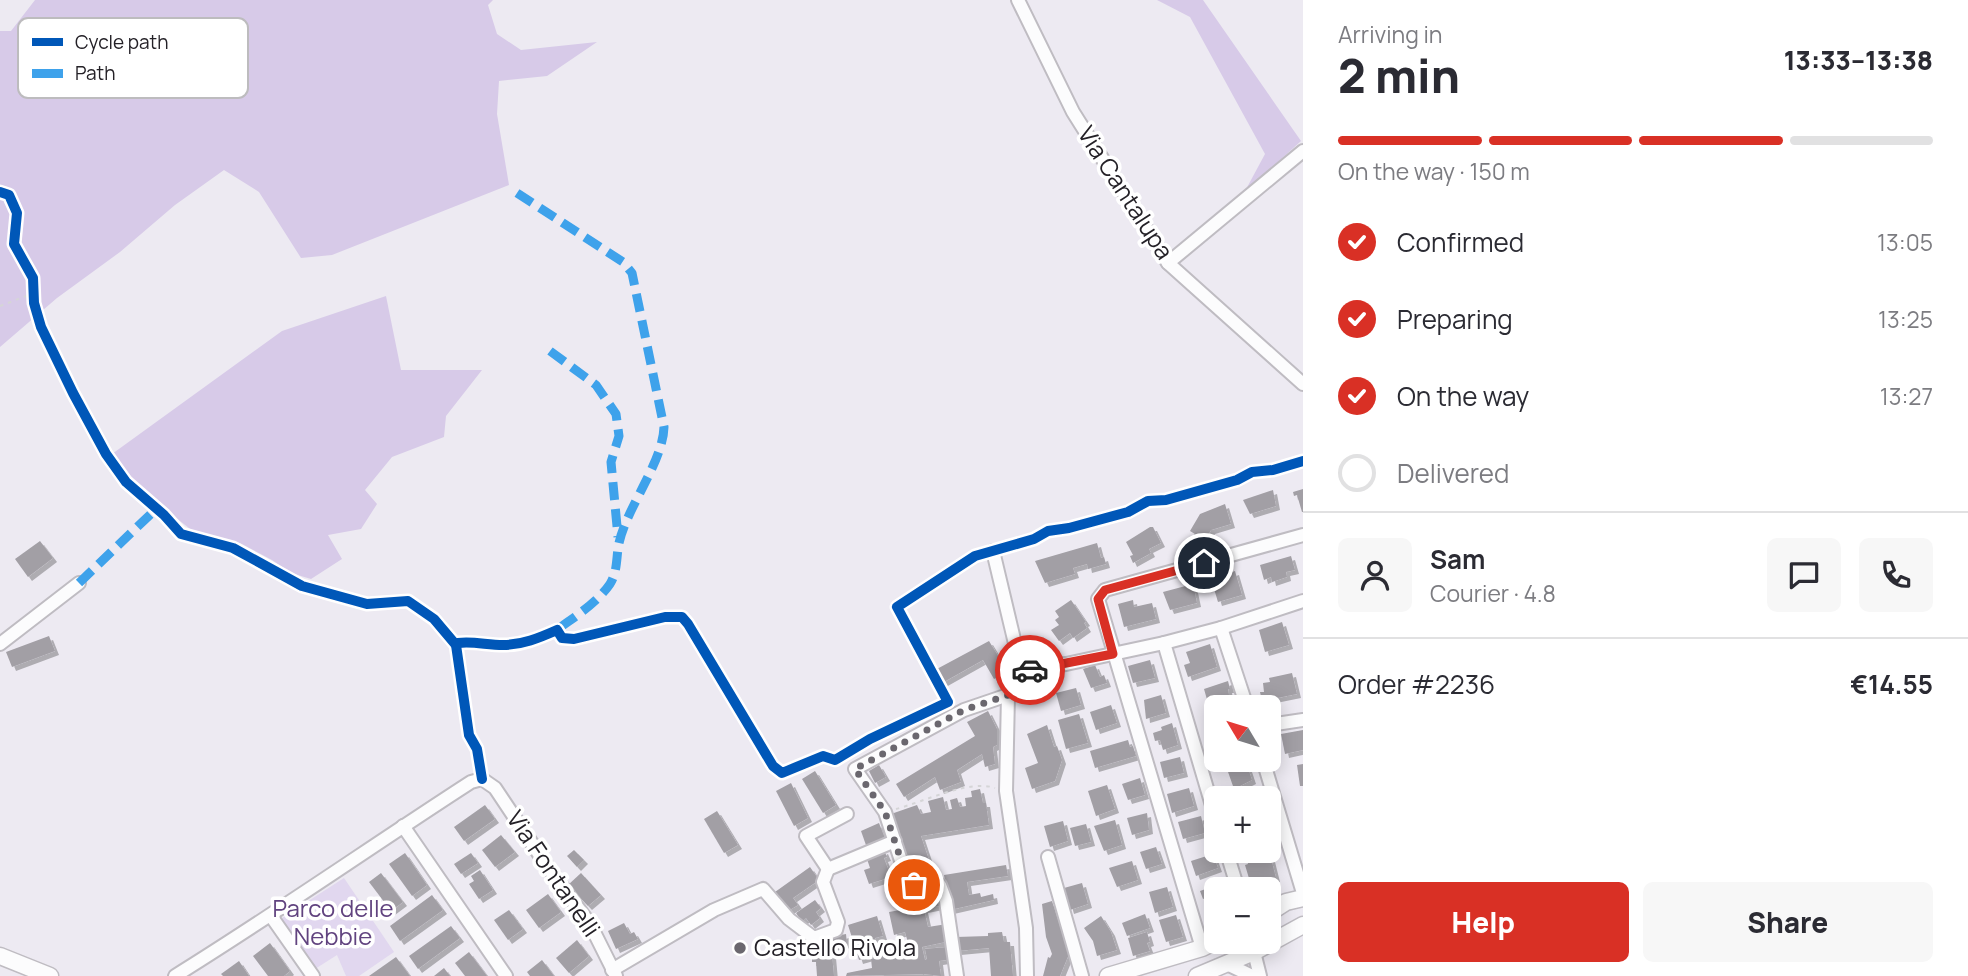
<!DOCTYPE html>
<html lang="en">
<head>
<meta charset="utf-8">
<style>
  body { margin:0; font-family:Manrope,sans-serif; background:#f7f7f7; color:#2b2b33; height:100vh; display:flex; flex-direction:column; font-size:26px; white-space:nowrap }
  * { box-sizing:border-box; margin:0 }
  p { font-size:23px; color:#7c7c81 }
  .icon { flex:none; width:38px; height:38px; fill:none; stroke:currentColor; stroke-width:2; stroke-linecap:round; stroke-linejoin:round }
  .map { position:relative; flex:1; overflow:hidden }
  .panel { display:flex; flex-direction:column; background:#fff; width:665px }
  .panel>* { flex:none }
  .needle { width:46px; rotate:308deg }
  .controls { position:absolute; left:1204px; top:695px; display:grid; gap:14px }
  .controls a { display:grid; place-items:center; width:77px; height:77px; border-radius:10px; background:#fff; box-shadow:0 4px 18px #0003; font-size:35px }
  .pin { position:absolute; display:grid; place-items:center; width:60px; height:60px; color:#fff; margin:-30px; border:4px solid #fff; border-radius:50%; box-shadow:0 2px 7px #0007 }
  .courier { position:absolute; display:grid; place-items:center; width:70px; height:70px; margin:-35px; border:5px solid #d93025; border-radius:50%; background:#fff; color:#222; box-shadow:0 2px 9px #0007 }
  .head em { font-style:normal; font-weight:800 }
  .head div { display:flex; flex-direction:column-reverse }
  .head { display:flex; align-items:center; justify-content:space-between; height:119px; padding:0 35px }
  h1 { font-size:46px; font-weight:800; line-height:52px }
  .bar { display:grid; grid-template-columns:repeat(4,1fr); gap:10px 7px; align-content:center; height:84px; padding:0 35px }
  .bar i { height:9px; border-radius:5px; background:#e1e1e2 }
  .bar .on { background:#d93025 }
  .bar p { grid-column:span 4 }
  .line { display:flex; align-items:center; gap:18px; padding:0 35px; border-top:2px solid #e1e1e2 }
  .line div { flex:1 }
  .round { display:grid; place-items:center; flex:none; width:74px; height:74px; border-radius:10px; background:#f7f7f7 }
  ol { padding:0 35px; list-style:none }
  li { display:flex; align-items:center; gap:21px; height:77px }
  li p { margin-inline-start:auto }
  li .icon { padding:7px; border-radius:50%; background:#d93025; color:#fff; stroke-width:4 }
  li:last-child { color:#7c7c81 }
  li i { width:38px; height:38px; border:4px solid #e1e1e2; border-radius:50% }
  .primary-button { display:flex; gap:14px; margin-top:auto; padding:14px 35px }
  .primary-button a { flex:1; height:80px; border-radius:10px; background:#d93025; color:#fff; font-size:28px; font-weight:800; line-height:80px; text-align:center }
  .primary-button a+a { background:#f7f7f7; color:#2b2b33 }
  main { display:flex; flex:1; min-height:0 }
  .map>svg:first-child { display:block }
  .green { fill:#e1d7ef }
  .forest { fill:#d7cae8 }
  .building { fill:#a29fa5; filter:url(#shadow) }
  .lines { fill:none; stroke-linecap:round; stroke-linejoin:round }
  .minor-casing { stroke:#bfbcc2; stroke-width:16 }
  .tertiary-casing { stroke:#bfbcc2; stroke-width:19 }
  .path { stroke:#d5d5d7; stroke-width:2; stroke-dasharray:3.5 5; stroke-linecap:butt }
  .minor { stroke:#fcfcfd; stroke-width:12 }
  .tertiary { stroke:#fcfcfd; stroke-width:16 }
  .quiet { stroke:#3ea2eb; stroke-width:9; stroke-dasharray:18 9; stroke-linecap:butt }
  .cycleway-casing { stroke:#fff; stroke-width:15 }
  .cycleway { stroke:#0057b8; stroke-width:10 }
  .done { stroke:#6a676e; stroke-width:7; stroke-dasharray:0 12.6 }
  .route { stroke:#d93025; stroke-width:9 }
  .poi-dot { fill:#6a676e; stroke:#fff; stroke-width:2.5 }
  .labels { text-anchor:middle; stroke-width:7; stroke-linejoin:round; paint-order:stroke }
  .street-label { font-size:24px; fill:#242127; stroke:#fff }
  .park-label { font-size:24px; fill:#61437f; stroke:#fff }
  .poi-label { font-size:24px; fill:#242127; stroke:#fff; text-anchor:start }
  .key { fill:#fff; stroke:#bdbcbe; stroke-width:2 }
  .key-label { font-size:19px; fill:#242127 }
</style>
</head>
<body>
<main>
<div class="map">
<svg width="1303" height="976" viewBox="0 0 1303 976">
  <defs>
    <filter id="shadow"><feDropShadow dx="4" dy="4" stdDeviation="0" flood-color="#0004"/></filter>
  </defs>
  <rect width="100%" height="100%" fill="#edeaf2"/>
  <polygon class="green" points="344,878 394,952 359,976 346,976 337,955 315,969 279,920"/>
  <g class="forest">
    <polygon points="35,0 493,0 488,5 497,34 521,50 597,42 547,76 499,81 497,114 509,185 332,255 301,258 259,192 224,170 175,205 120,252 57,298 0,347 0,31 11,31"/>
    <polygon points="1157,0 1203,0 1301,141 1244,193 1265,154 1190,17"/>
    <polygon points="386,296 401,370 482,370 446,416 444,437 392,457 365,490 377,504 361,529 328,535 342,559 311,579 291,573 272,560 240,543 194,532 147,495 112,454 282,331"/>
  </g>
  <g class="building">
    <polygon points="1303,489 1303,512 1302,512 1297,495 1294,496 1293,492"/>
    <polygon points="1273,490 1276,506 1250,514 1243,500"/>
    <polygon points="1225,504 1231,524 1211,530 1205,540 1190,531 1200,514"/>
    <polygon points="1150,527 1153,527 1161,543 1149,549 1151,553 1133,563 1130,556 1133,555 1126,542"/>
    <polygon points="40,541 53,558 28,577 15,559"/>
    <polygon points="1097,543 1101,558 1104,557 1106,564 1088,569 1087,564 1073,568 1075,574 1045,583 1035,561"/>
    <polygon points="1291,556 1295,570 1286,572 1287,577 1272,582 1271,577 1264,580 1260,565"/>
    <polygon points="1235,571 1242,595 1218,602 1211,579"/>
    <polygon points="1193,584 1197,603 1170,610 1163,592"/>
    <polygon points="1071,600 1086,622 1084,623 1087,628 1073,638 1070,633 1059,641 1051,630 1059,625 1055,620 1059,617 1055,611"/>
    <polygon points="1133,600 1134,607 1152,603 1156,619 1124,627 1118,604"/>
    <polygon points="1282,622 1289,645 1265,652 1259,630"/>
    <polygon points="49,636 55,651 12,667 6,652"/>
    <polygon points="989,641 1008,672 994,679 983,660 942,683 935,670"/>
    <polygon points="1210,644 1217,667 1188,677 1184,665 1190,663 1186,652"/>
    <polygon points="1150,660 1155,678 1133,683 1128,666"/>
    <polygon points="1095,665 1100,677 1104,675 1107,683 1091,688 1083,669"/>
    <polygon points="1292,673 1297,694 1262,701 1260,692 1264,692 1263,683 1270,682 1269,678"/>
    <polygon points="1228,681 1230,689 1228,689 1229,695 1227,696 1230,704 1210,710 1204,689"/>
    <polygon points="1076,688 1081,705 1061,711 1056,693"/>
    <polygon points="1161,695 1166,713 1146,719 1144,700"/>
    <polygon points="1111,705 1117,723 1096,730 1090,712"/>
    <polygon points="988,711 997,729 997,745 993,747 995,764 985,767 982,754 957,770 961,782 940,790 935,777 904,797 896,784 975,736 967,722"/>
    <polygon points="1079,714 1088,743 1066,749 1058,720"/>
    <polygon points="1172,723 1178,745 1163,750 1160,740 1155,741 1153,733 1162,730 1161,727"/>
    <polygon points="1047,725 1054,747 1057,746 1062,760 1055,781 1032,789 1025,768 1038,763 1027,734"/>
    <polygon points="1303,730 1303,750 1285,754 1281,734"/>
    <polygon points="1128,740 1130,747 1133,746 1136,756 1095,768 1090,751"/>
    <polygon points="1180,757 1184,773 1164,778 1160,762"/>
    <polygon points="1246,762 1252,780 1234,789 1227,769"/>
    <polygon points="1303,764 1303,786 1300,786 1297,765"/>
    <polygon points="879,765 886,777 875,783 869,771"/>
    <polygon points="815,771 836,805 823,813 802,779"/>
    <polygon points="1140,778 1145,795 1128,800 1122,784"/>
    <polygon points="791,783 808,818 794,826 776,791"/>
    <polygon points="1107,785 1115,809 1096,816 1088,791"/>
    <polygon points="1189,788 1194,806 1172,813 1167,794"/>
    <polygon points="980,789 983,803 986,803 989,825 921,836 935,878 915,882 891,814 917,805 921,814 931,812 928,801 943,797 946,810 952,809 950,800 957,798 960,807 966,806 965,798 972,797 971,791"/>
    <polygon points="485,805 495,819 464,841 454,827"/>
    <polygon points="717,811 738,845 724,853 704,819"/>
    <polygon points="1147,813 1149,830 1132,835 1127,818"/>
    <polygon points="1201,816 1205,833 1183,839 1178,822"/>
    <polygon points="1115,820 1122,845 1104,851 1094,826"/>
    <polygon points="1063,821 1068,841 1050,847 1044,826"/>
    <polygon points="879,823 886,841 867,848 861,831"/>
    <polygon points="1086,824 1091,842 1075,846 1070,828"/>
    <polygon points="501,835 515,852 495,867 482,850"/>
    <polygon points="1156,847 1162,864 1146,869 1140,852"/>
    <polygon points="574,850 584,860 577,867 567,856"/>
    <polygon points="884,850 887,857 884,858 891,877 869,884 864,870 870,868 867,859"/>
    <polygon points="1269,850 1276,878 1251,885 1245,865 1248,864 1246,856"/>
    <polygon points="405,853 427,885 412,896 389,864"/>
    <polygon points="471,853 478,863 461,874 454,864"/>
    <polygon points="1213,854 1218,868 1196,876 1191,861"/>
    <polygon points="1132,861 1138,880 1117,887 1109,868"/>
    <polygon points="1006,865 1008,876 967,882 969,895 980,893 981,897 993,894 994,900 950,910 944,875"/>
    <polygon points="810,867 819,880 793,898 798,905 788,911 775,892"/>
    <polygon points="480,870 493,890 479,899 469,884 474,881 471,876"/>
    <polygon points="381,873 403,902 391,911 369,882"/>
    <polygon points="581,873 601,895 588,906 568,885"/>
    <polygon points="1082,883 1088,904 1070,910 1064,888"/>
    <polygon points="1220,884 1221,889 1216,889 1216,894 1203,899 1200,891"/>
    <polygon points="929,886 940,893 944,905 924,909 928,927 947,924 950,941 922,947 925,960 927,959 925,949 946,947 951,952 952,959 939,961 941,976 924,974 846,976 847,973 872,968 871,959 910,950 905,932 894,935 889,912 900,910 896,895 909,892 908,890"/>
    <polygon points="1167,887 1173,907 1155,913 1149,892"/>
    <polygon points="548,894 561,912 539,928 526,910"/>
    <polygon points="432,895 443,910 400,941 390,926"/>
    <polygon points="1216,899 1216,932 1212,934 1204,911 1208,909 1206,903"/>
    <polygon points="815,900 821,908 816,912 820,918 811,925 806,918 802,922 796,913"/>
    <polygon points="1052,901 1069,954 1060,976 1043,976 1048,957 1050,958 1052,954 1046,937 1042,904"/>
    <polygon points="509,910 523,929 508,940 494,920"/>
    <polygon points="1145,914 1150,928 1127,936 1122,923"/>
    <polygon points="1176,915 1183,937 1166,942 1159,920"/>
    <polygon points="877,916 883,936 875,938 880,954 859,960 848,925"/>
    <polygon points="1101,916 1111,932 1117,950 1097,956 1093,941 1084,928"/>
    <polygon points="624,923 630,934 634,932 638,939 616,949 608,931"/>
    <polygon points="451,926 460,938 418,969 409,956"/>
    <polygon points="1002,932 1004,942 1010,942 1013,976 991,976 989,948 957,951 956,937 988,936 988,933"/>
    <polygon points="1147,932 1150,942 1147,943 1150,951 1133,956 1128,938"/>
    <polygon points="846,934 847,944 816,950 814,940"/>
    <polygon points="577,940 589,956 569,973 556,958"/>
    <polygon points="270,943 290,971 284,976 268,976 253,956"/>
    <polygon points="469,952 487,976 465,976 455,963"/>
    <polygon points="832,954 834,976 817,976 816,962 812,962 812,955"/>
    <polygon points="396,957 410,976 369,976"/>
    <polygon points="542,960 554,976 530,976 527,972"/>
    <polygon points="239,961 249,976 223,976 221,974"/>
    <polygon points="444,968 450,976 434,976"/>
  </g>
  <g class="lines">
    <defs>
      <g id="minor">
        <polyline points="1018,0 1073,112 1168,263 1303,384"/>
        <polyline points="1168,263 1303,151"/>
        <polyline points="993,551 1022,673"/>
        <polyline points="1221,628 1247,707"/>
        <polyline points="1164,643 1216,819"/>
        <polyline points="0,644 79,583"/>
        <polyline points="1269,725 1303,720"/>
        <polyline points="1263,760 1303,893"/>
        <polyline points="847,814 806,836 828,869 895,841"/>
        <polyline points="403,826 506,976"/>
        <polyline points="1226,850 1238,889"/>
        <polyline points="1048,857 1082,976"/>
        <polyline points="271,916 313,976"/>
        <polyline points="1202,948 1098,599 1105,590 1303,535"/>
        <polyline points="1254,952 1260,976"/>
        <polyline points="1227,964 1252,976"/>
        <polyline points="612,970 714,910 763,889 789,919 814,938 836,930 838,922 823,882 828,869"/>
        <path d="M175 976C275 914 372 846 471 782L482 779 495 788 547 866 590 924 616 976"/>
        <polyline points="957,976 946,901 940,885 931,883 914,885 908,882 885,812 855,769 964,710 1008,695"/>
        <polyline points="1027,976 1026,928 1006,791 1008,695 1017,678 1022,673 1037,667 1066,664 1164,643 1221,628 1303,601"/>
      </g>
      <g id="tertiary">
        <polyline points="1269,913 1286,902 1303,898"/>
        <polyline points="0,956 50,976"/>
        <polyline points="1108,976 1202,948 1216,941"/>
        <polyline points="1197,976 1254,952 1303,925"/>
      </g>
    </defs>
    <use href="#minor" class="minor-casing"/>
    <use href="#tertiary" class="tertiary-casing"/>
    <g class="path">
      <polyline points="0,306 34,293"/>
      <path d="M896 809C923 802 970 779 995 788"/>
    </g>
    <use href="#minor" class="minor"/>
    <use href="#tertiary" class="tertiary"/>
    <g class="quiet">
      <path d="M517 193 623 262 632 273 664 427C663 462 627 507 619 543 616 557 618 571 610 584 597 603 574 617 557 630"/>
      <polyline points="550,351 596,385 616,414 619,436 611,462 618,537"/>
      <polyline points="79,583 157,508"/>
    </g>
    <defs>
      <g id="cycleway">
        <polyline points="0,192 9,195 17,213 14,244 33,278 34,303 41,327 73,393 106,454 126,482 164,515 181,534 233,548 302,586 367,604 408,601 434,619 456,645 469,735 477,749 482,779"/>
        <path d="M456 645 458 643C473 641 487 645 503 645 522 645 539 638 557 630L562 638 574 639 665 617H682L688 624 773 766 782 773 823 756 835 760 870 739 948 702 897 607 975 556 1034 539 1048 531 1069 528 1128 512 1148 501 1166 500 1237 480 1252 472 1273 470 1303 461"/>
      </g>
    </defs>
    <use href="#cycleway" class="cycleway-casing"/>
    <use href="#cycleway" class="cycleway"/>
  </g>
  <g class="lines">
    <polyline class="done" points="914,885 908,881 885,812 855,769 964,710 1008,695 1017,678 1030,670"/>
    <polyline class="route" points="1030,670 1113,654 1098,599 1105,590 1204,563"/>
  </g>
  <circle class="poi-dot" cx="740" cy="948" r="7"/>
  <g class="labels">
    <g class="street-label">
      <text transform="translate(1125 193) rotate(57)" y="8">Via Cantalupa</text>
      <text transform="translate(553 874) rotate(56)" y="8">Via Fontanelli</text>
    </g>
    <g class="park-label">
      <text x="333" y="917">Parco delle<tspan x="333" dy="28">Nebbie</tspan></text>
    </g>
    <g class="poi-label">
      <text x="754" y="956">Castello Rivola</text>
    </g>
  </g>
  <rect x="18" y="18" width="230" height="80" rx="10" class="key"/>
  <rect x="32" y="38" width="31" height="8" fill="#0057b8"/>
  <rect x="32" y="69" width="31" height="9" fill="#3ea2eb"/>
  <g class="key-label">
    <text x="75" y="49">Cycle path</text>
    <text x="75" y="80">Path</text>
  </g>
</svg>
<div class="controls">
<a><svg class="needle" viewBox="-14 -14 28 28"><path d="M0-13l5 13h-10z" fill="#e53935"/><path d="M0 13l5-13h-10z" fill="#7c7c81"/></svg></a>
<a>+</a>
<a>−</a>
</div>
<div class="pin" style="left:914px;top:885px;background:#ea580c"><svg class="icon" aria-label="bag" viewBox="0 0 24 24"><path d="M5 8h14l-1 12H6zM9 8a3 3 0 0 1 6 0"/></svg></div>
<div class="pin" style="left:1204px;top:563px;background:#1f2937"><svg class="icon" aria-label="home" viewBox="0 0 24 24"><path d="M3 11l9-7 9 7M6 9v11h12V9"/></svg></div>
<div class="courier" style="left:1030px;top:670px"><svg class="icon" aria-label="car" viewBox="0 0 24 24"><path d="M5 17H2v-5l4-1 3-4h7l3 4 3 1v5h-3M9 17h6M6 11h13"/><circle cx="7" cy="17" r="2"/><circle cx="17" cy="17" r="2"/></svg></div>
</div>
<section class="panel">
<div class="head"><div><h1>2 min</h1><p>Arriving in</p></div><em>13:33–13:38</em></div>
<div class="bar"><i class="on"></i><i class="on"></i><i class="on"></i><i></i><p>On the way · 150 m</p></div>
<ol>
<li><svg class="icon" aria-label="check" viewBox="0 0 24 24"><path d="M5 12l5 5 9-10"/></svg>Confirmed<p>13:05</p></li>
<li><svg class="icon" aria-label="check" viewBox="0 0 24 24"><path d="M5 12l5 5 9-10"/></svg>Preparing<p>13:25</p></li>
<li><svg class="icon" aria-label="check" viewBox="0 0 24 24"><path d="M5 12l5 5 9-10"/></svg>On the way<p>13:27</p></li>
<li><i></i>Delivered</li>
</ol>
<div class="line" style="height:126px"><a class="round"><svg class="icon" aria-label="person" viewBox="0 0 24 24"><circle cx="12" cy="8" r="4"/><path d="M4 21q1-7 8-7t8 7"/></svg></a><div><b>Sam</b><p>Courier · 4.8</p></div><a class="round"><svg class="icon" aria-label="chat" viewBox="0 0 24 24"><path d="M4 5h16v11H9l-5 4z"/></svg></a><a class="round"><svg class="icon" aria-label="phone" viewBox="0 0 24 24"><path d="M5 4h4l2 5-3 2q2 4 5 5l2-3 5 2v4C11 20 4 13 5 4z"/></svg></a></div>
<div class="line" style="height:91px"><div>Order #2236</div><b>€14.55</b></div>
<div class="primary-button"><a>Help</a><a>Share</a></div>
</section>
</main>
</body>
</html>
